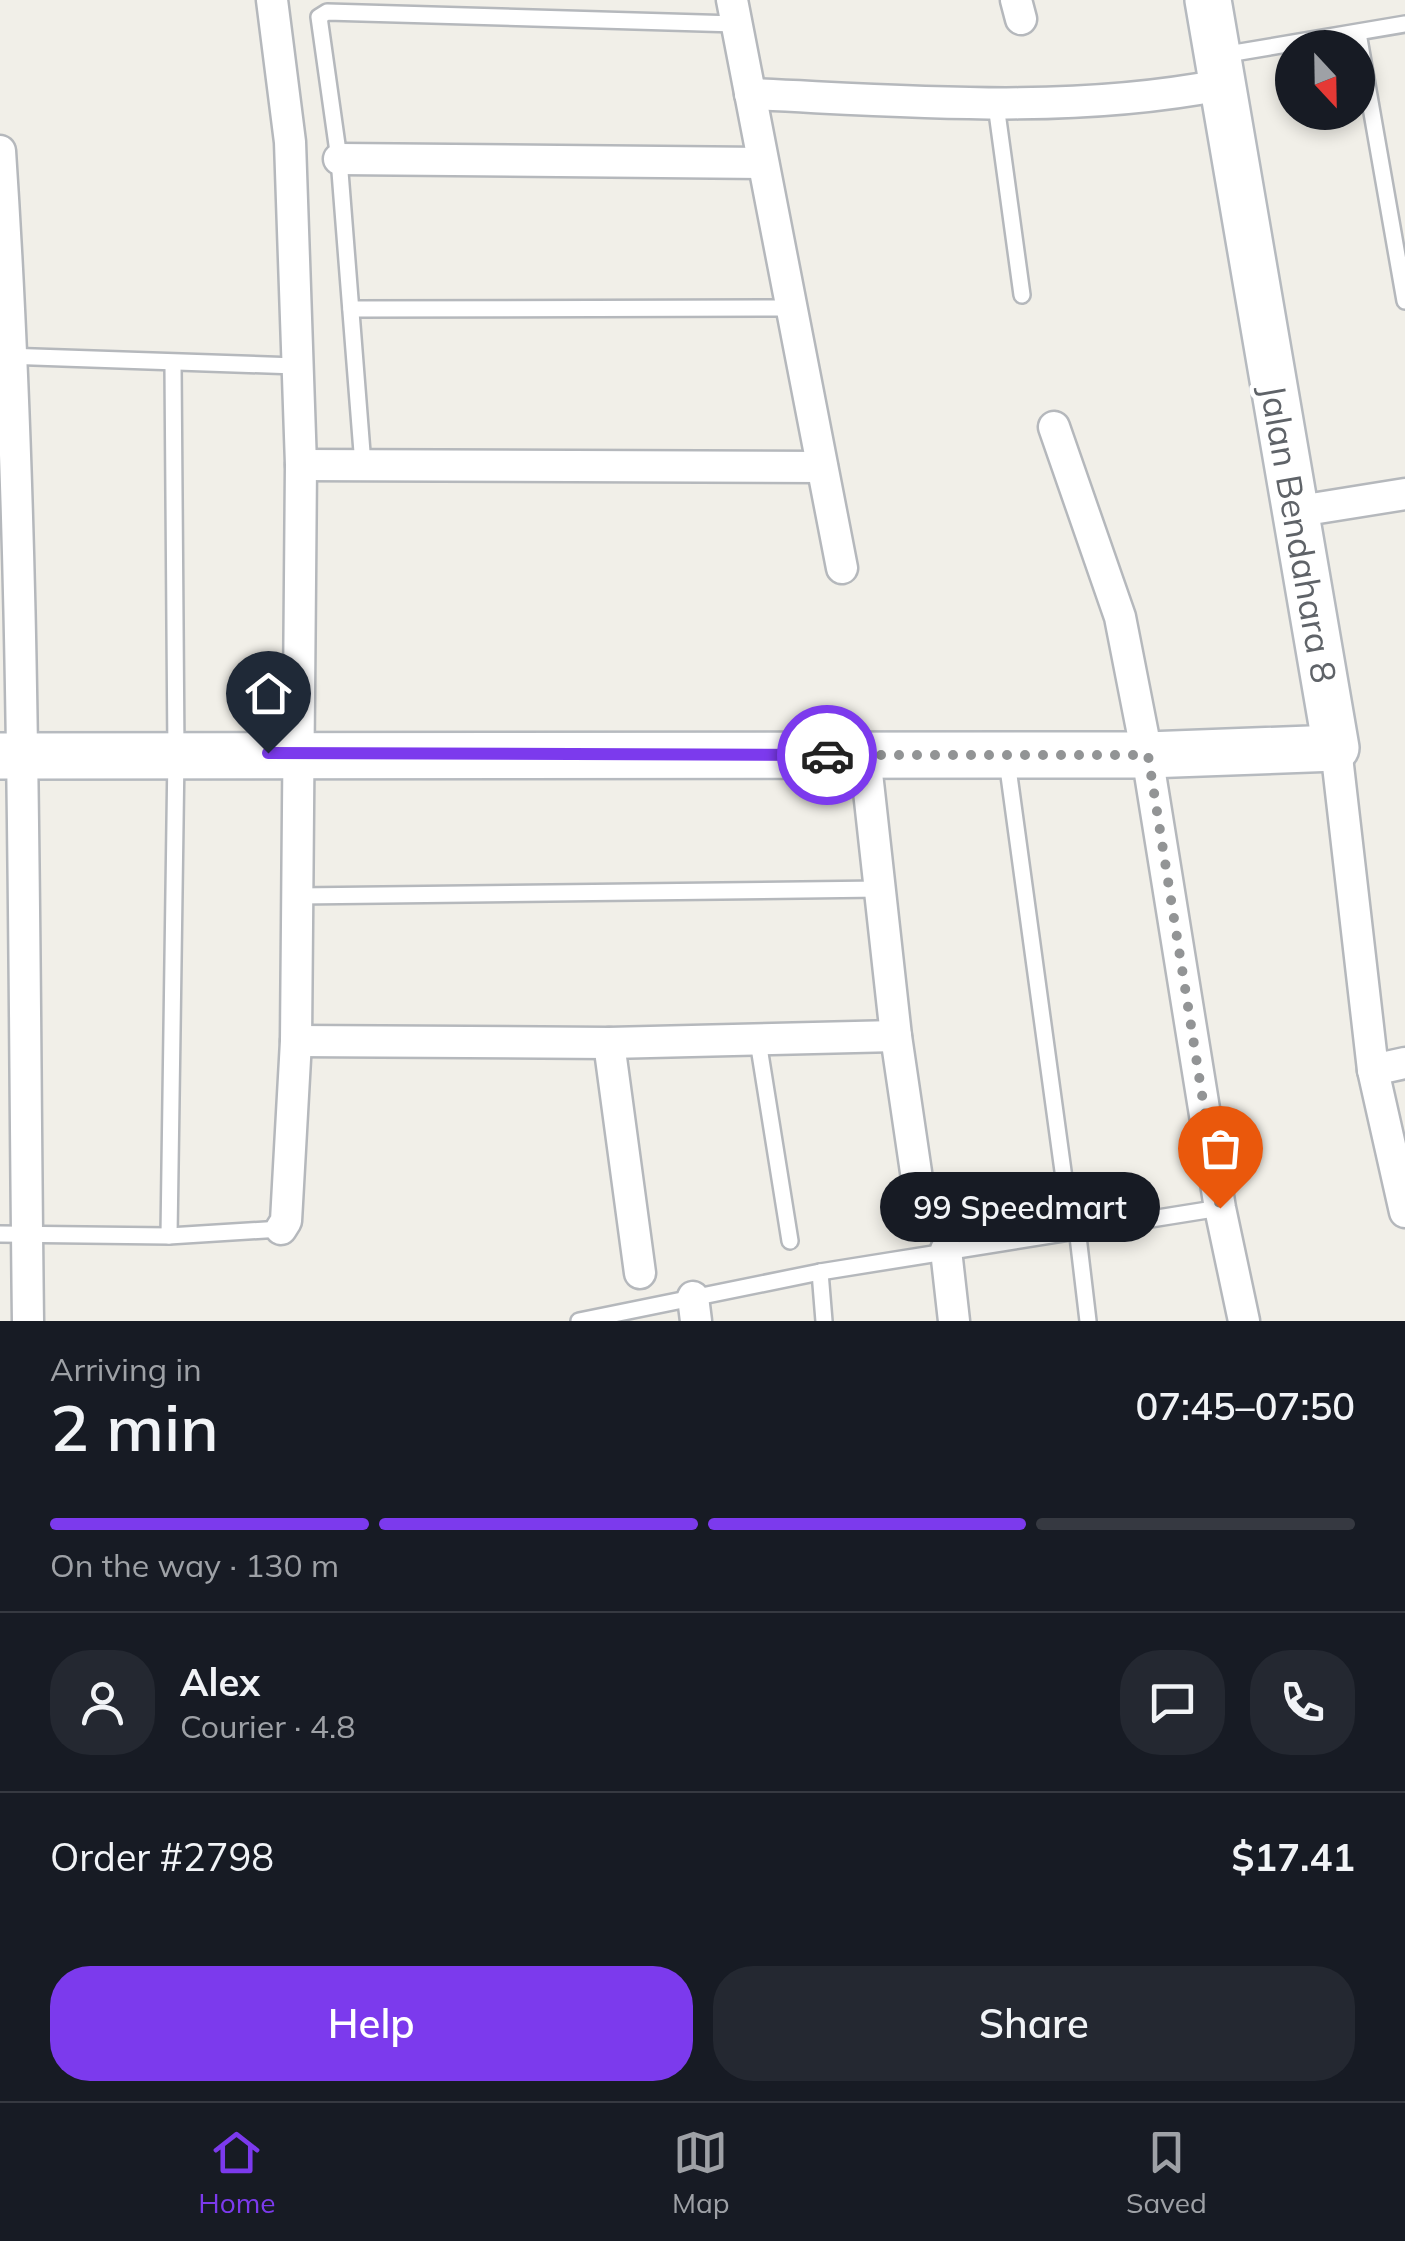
<!DOCTYPE html>
<html lang="en">
<head>
<meta charset="utf-8">
<style>
  body { margin:0; font-family:Mulish,sans-serif; background:#242831; color:#f1f3f6; height:100vh; display:flex; flex-direction:column; font-size:38px; white-space:nowrap }
  * { box-sizing:border-box; margin:0 }
  p { font-size:32px; color:#9ea1a6 }
  .icon { flex:none; width:55px; height:55px; fill:none; stroke:currentColor; stroke-width:2; stroke-linecap:round; stroke-linejoin:round }
  .map { position:relative; height:1321px; overflow:hidden }
  .side { display:flex; flex-direction:column; background:#171b24; flex:1 }
  .side>* { flex:none }
  .needle { width:65px; rotate:158deg }
  .fabs { position:absolute; left:1275px; top:30px; display:grid; gap:20px }
  .fabs a { display:grid; place-items:center; width:100px; height:100px; border-radius:50%; background:#171b24; box-shadow:0 5px 15px #0003; font-size:50px }
  .pin { position:absolute; display:grid; place-items:center; width:85px; height:85px; color:#fff; margin:-102px -42px; border-radius:50% 50% 50% 0; rotate:-45deg; box-shadow:0 0 10px #0007 }
  .pin .icon { rotate:45deg }
  .courier { position:absolute; display:grid; place-items:center; width:100px; height:100px; margin:-50px; border:8px solid #7c3aed; border-radius:50%; background:#fff; color:#222; box-shadow:0 2px 12px #0007 }
  .bubble { position:absolute; height:70px; border-radius:35px; background:#171b24; box-shadow:0 5px 15px #0003; font-size:32px; font-weight:600; line-height:70px; text-align:center }
  .overview em { font-style:normal; font-weight:600 }
  .overview div { display:flex; flex-direction:column-reverse }
  .overview { display:flex; align-items:center; justify-content:space-between; height:170px; padding:0 50px }
  h1 { font-size:65px; font-weight:600; line-height:75px }
  .bar { display:grid; grid-template-columns:repeat(4,1fr); gap:15px 10px; align-content:center; height:120px; padding:0 50px }
  .bar i { height:12px; border-radius:8px; background:#363941 }
  .bar .current { background:#7c3aed }
  .bar p { grid-column:span 4 }
  .line { display:flex; align-items:center; gap:25px; padding:0 50px; border-top:2px solid #363941 }
  .line div { flex:1 }
  .round { display:grid; place-items:center; flex:none; width:105px; height:105px; border-radius:40px; background:#242831 }
  .action { display:flex; gap:20px; margin-top:auto; padding:20px 50px }
  .action a { flex:1; height:115px; border-radius:40px; background:#7c3aed; color:#fff; font-size:40px; font-weight:600; line-height:115px; text-align:center }
  .action a+a { background:#242831; color:#f1f3f6 }
  .tabs { display:flex; justify-content:space-around; align-items:center; height:140px; border-top:2px solid #363941; background:#171b24; font-size:28px; color:#9ea1a6 }
  .tabs a { display:grid; justify-items:center; gap:5px }
  .tabs .current { color:#7c3aed }
  .map>svg:first-child { display:block }
  .lines { fill:none; stroke-linecap:round; stroke-linejoin:round }
  .lane-casing { stroke:#b5b8bc; stroke-width:20 }
  .street-casing { stroke:#b5b8bc; stroke-width:35 }
  .secondary-casing { stroke:#b6babf; stroke-width:50 }
  .lane { stroke:#fff; stroke-width:15 }
  .street { stroke:#fff; stroke-width:30 }
  .secondary { stroke:#fff; stroke-width:45 }
  .done { stroke:#929495; stroke-width:10; stroke-dasharray:0 18 }
  .route { stroke:#7c3aed; stroke-width:12 }
  .labels { text-anchor:middle; stroke-width:9; stroke-linejoin:round; paint-order:stroke }
  .street-label { font-size:35px; fill:#5f6368; stroke:#fff }
</style>
</head>
<body>
<div class="map">
<svg width="1405" height="1321" viewBox="0 0 1405 1321">
  <rect width="100%" height="100%" fill="#f1efe8"/>
  <g class="lines">
    <defs>
      <g id="lane">
        <polyline points="1358,33 1405,301"/>
        <polyline points="1222,55 1405,24"/>
        <polyline points="996,105 1022,295"/>
        <polyline points="351,309 791,308"/>
        <polyline points="5,356 296,366"/>
        <polyline points="363,465 339,159 319,17 327,12 736,24"/>
        <polyline points="1007,761 1066,1193"/>
        <polyline points="298,896 881,889"/>
        <polyline points="758,1041 790,1241"/>
        <polyline points="1077,1228 1088,1321"/>
        <polyline points="0,1234 169,1236 281,1229"/>
        <polyline points="169,1236 176,754 173,365"/>
        <polyline points="820,1272 824,1321"/>
        <polyline points="579,1321 820,1272 1220,1208"/>
      </g>
      <g id="street">
        <polyline points="272,0 290,142 301,465 296,1041 286,1221 281,1229"/>
        <polyline points="732,0 842,568"/>
        <polyline points="1016,0 1021,19"/>
        <path d="M750 94C908 101 1065 115 1221 85"/>
        <path d="M0 151C26 541 23 931 28 1321"/>
        <polyline points="339,159 763,163"/>
        <polyline points="1054,427 1120,617 1147,755 1220,1208 1244,1321"/>
        <polyline points="301,465 822,467"/>
        <polyline points="1293,512 1405,494"/>
        <polyline points="1336,748 1373,1070 1405,1212"/>
        <polyline points="865,755 896,1036 922,1213"/>
        <polyline points="296,1041 609,1043 896,1036"/>
        <polyline points="609,1043 640,1273"/>
        <polyline points="1373,1070 1405,1063"/>
        <polyline points="946,1250 954,1321"/>
        <polyline points="693,1297 696,1321"/>
      </g>
      <polyline id="secondary" points="0,756 1147,755 1336,748 1208,0"/>
    </defs>
    <use href="#lane" class="lane-casing"/>
    <use href="#street" class="street-casing"/>
    <use href="#secondary" class="secondary-casing"/>
    <use href="#lane" class="lane"/>
    <use href="#street" class="street"/>
    <use href="#secondary" class="secondary"/>
  </g>
  <g class="lines">
    <polyline class="done" points="827,755 1148,755 1220,1208"/>
    <polyline class="route" points="268,753 827,755"/>
  </g>
  <g class="labels">
    <g class="street-label">
      <text transform="translate(1298 534) rotate(80)" y="12">Jalan Bendahara 8</text>
    </g>
  </g>
</svg>
<div class="fabs">
<a><svg class="needle" viewBox="-14 -14 28 28"><path d="M0-13l5 13h-10z" fill="#e53935"/><path d="M0 13l5-13h-10z" fill="#9ea1a6"/></svg></a>
</div>
<div class="pin" style="left:1220px;top:1208px;background:#ea580c"><svg class="icon" aria-label="bag" viewBox="0 0 24 24"><path d="M5 8h14l-1 12H6zM9 8a3 3 0 0 1 6 0"/></svg></div>
<div class="pin" style="left:268px;top:753px;background:#1f2937"><svg class="icon" aria-label="home" viewBox="0 0 24 24"><path d="M3 11l9-7 9 7M6 9v11h12V9"/></svg></div>
<div class="courier" style="left:827px;top:755px"><svg class="icon" aria-label="car" viewBox="0 0 24 24"><path d="M5 17H2v-5l4-1 3-4h7l3 4 3 1v5h-3M9 17h6M6 11h13"/><circle cx="7" cy="17" r="2"/><circle cx="17" cy="17" r="2"/></svg></div>
<div class="bubble" style="left:880px;top:1172px;width:280px">99 Speedmart</div>
</div>
<section class="side">
<div class="overview"><div><h1>2 min</h1><p>Arriving in</p></div><em>07:45–07:50</em></div>
<div class="bar"><i class="current"></i><i class="current"></i><i class="current"></i><i></i><p>On the way · 130 m</p></div>
<div class="line" style="height:180px"><a class="round"><svg class="icon" aria-label="person" viewBox="0 0 24 24"><circle cx="12" cy="8" r="4"/><path d="M4 21q1-7 8-7t8 7"/></svg></a><div><b>Alex</b><p>Courier · 4.8</p></div><a class="round"><svg class="icon" aria-label="chat" viewBox="0 0 24 24"><path d="M4 5h16v11H9l-5 4z"/></svg></a><a class="round"><svg class="icon" aria-label="phone" viewBox="0 0 24 24"><path d="M5 4h4l2 5-3 2q2 4 5 5l2-3 5 2v4C11 20 4 13 5 4z"/></svg></a></div>
<div class="line" style="height:130px"><div>Order #2798</div><b>$17.41</b></div>
<div class="action"><a>Help</a><a>Share</a></div>
</section>
<nav class="tabs">
<a class="current"><svg class="icon" aria-label="home" viewBox="0 0 24 24"><path d="M3 11l9-7 9 7M6 9v11h12V9"/></svg>Home</a>
<a><svg class="icon" aria-label="map" viewBox="0 0 24 24"><path d="M3 6l6-2 6 2 6-2v14l-6 2-6-2-6 2zM9 4v14M15 6v14"/></svg>Map</a>
<a><svg class="icon" aria-label="saved" viewBox="0 0 24 24"><path d="M7 4h10v16l-5-4-5 4z"/></svg>Saved</a>
</nav>
</body>
</html>
